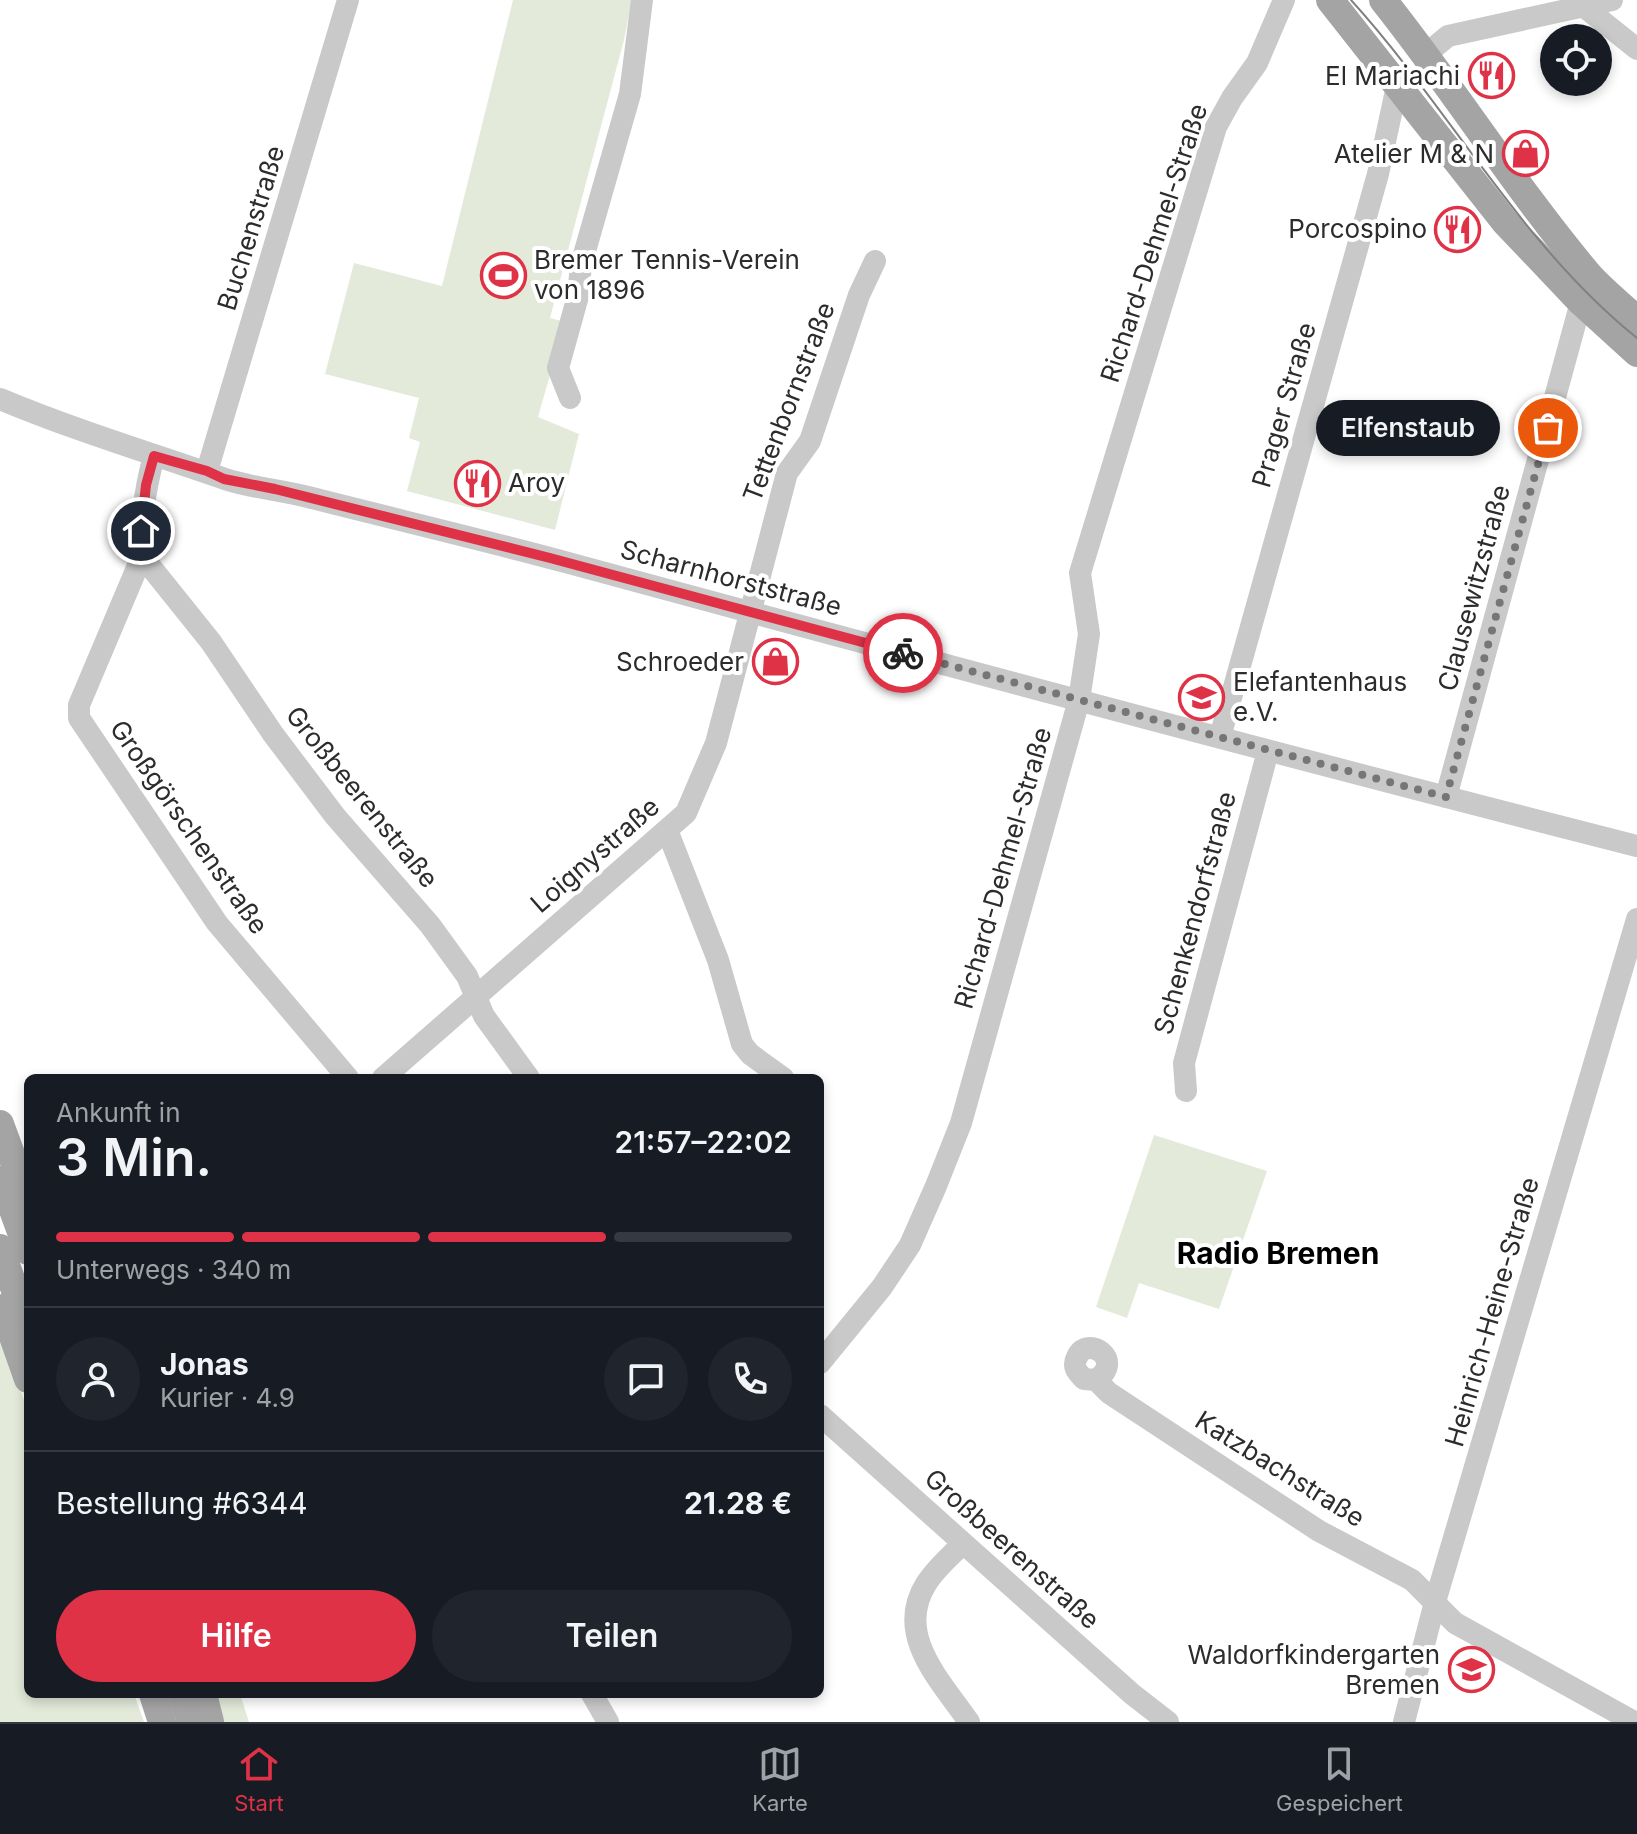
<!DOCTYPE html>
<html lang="de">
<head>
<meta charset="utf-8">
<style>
  body { margin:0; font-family:Inter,sans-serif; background:#20242c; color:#f1f3f6; height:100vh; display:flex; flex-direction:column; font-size:30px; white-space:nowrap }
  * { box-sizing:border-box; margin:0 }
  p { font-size:26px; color:#9ea1a6 }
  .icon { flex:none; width:44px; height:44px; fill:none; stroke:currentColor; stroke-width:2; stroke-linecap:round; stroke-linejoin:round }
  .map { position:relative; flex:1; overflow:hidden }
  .panel { position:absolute; left:24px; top:1074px; width:800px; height:624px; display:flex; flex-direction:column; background:#171b24; border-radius:12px; box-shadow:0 4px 12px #0003 }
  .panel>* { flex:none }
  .tools { position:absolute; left:1540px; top:24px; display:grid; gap:16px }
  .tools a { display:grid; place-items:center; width:72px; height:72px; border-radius:50%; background:#171b24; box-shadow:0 4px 12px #0003; font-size:40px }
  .pin { position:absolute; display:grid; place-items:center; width:68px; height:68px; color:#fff; margin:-34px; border:4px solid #fff; border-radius:50%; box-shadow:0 2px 8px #0007 }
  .courier { position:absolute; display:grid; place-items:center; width:80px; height:80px; margin:-40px; border:6px solid #df3247; border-radius:50%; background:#fff; color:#222; box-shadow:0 2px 10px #0007 }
  .bubble { position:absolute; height:56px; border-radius:28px; background:#171b24; box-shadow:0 4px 12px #0003; font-size:26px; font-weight:600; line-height:56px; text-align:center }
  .headline em { font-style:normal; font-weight:600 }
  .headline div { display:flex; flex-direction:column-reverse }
  .headline { display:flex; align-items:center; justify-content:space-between; height:136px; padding:0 32px }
  h1 { font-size:52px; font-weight:600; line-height:60px }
  .bar { display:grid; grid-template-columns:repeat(4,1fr); gap:12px 8px; align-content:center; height:96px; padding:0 32px }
  .bar i { height:10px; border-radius:6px; background:#363941 }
  .bar .on { background:#df3247 }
  .bar p { grid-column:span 4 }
  .line { display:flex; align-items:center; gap:20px; padding:0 32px; border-top:2px solid #363941 }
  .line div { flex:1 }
  .round { display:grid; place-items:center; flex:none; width:84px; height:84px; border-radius:42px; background:#20242c }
  .action { display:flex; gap:16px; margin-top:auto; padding:16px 32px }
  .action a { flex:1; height:92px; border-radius:48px; background:#df3247; color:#fff; font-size:32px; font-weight:600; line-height:92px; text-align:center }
  .action a+a { background:#20242c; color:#f1f3f6 }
  .tab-bar { display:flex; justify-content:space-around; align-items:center; height:112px; border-top:2px solid #363941; background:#171b24; font-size:22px; color:#9ea1a6 }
  .tab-bar a { display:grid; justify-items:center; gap:4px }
  .tab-bar .on { color:#df3247 }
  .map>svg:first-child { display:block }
  .green { fill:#e3eada }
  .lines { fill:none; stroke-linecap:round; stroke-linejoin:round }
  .minor { stroke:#c9c9c9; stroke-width:22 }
  .major { stroke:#a4a4a4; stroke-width:28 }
  .tram { stroke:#818181; stroke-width:2 }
  .done { stroke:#767676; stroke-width:8; stroke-dasharray:0 14.4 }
  .route { stroke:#df3247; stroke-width:10 }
  .labels { text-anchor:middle; stroke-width:8; stroke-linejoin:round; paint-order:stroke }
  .poi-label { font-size:26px; fill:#2c2c2c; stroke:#fff; text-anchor:end }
  .street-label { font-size:26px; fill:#2c2c2c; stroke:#fff }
  .quarter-label { font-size:30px; font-weight:bold; fill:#000; stroke:#fff }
</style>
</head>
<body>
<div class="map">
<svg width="1637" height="1722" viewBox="0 0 1637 1722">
  <rect width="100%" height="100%" fill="#fff"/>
  <g class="green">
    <polygon points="513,0 632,0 624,40 550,318 565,322 538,417 579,434 555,530 407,491 420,442 409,438 419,398 325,374 354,263 442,286"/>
    <polygon points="1154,1135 1267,1171 1219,1309 1139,1283 1127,1318 1096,1307"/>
    <polygon points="0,1331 28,1412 28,1694 134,1694 144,1722 0,1722"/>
    <polygon points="214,1694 240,1694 249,1722 223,1722"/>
  </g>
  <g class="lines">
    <g class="minor">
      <polyline points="1583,6 1637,49"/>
      <polyline points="1425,55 1448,36 1612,0"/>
      <polyline points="570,398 558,368 578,296 581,265 630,94 642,0"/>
      <path d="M0 399C74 430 150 453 225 479 252 488 281 490 308 497 394 519 480 539 565 562 922 659 1279 755 1637 846"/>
      <path d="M154 456C145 489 140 521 142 556L79 705V718L217 923 348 1078"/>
      <polyline points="207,471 348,0"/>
      <polyline points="142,556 211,642 273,734 335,816 430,925 467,976 484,1016 529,1078"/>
      <polyline points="1220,737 1378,174 1397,86"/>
      <polyline points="1446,797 1581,302"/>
      <polyline points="667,830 718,960 742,1044 750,1054 783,1078"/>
      <polyline points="383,1078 686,813 716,743 787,473 810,441 859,295 875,261"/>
      <polyline points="1186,1091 1184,1063 1268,751"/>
      <polyline points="820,1363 882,1287 910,1245 936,1186 961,1123 1079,700 1089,634 1080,573 1216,127 1232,98 1257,63 1284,0"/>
      <path d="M1096 1380C1126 1360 1087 1334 1077 1357 1072 1367 1077 1372 1084 1379L1096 1380 1109 1393 1319 1531 1412 1580 1455 1623 1634 1722"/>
      <polyline points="820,1415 1132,1694 1168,1722"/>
      <path d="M963 1543C951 1556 935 1569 926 1584 894 1635 941 1681 969 1722"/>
      <polyline points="592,1694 608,1722"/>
      <polyline points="1404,1722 1435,1602 1637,919"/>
    </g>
    <g class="major">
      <polyline points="1330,0 1505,222 1581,302 1637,353"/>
      <path d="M1383 0C1454 89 1514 186 1588 274 1602 290 1621 305 1637 320"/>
      <polyline points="0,1124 28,1200"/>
      <polyline points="2,1180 28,1251"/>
      <polyline points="0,1248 28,1327"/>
      <polyline points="3,1308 28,1379"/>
      <polyline points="153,1694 162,1722"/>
      <polyline points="182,1694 191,1722"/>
      <polyline points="203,1694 210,1722"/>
    </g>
    <path class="tram" d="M1351 0C1450 109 1521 245 1637 338"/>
  </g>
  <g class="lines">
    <polyline class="done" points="903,653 1446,797 1548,428"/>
    <polyline class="route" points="141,531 146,485 154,456 207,471 224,479 275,489 550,558 903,653"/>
  </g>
  <defs>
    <symbol id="restaurant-ring" viewBox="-11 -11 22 22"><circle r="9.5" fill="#fff" stroke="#df3247" stroke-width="1.5"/><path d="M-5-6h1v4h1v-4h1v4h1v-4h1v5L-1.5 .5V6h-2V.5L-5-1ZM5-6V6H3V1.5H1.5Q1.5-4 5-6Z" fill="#df3247"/></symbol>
    <symbol id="shop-ring" viewBox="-11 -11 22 22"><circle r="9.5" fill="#fff" stroke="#df3247" stroke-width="1.5"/><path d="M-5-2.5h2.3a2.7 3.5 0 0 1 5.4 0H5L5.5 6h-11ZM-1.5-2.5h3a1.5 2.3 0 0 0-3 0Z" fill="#df3247"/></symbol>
    <symbol id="stadium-ring" viewBox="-11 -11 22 22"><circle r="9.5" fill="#fff" stroke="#df3247" stroke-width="1.5"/><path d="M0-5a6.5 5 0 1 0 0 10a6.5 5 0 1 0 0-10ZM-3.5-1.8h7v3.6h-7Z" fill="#df3247"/></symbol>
    <symbol id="school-ring" viewBox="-11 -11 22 22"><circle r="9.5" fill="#fff" stroke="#df3247" stroke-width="1.5"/><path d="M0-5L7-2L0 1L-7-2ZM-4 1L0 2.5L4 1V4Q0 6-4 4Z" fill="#df3247"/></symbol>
  </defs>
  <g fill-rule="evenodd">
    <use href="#restaurant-ring" x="1466" y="50" width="51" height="51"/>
    <use href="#shop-ring" x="1500" y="128" width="51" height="51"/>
    <use href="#restaurant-ring" x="1432" y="204" width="51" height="51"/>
    <use href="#stadium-ring" x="478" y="250" width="51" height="51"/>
    <use href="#restaurant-ring" x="452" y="458" width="51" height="51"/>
    <use href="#shop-ring" x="750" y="636" width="51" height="51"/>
    <use href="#school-ring" x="1176" y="672" width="51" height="51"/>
    <use href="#school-ring" x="1446" y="1644" width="51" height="51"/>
  </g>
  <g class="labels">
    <g class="poi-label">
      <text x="1460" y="85">El Mariachi</text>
      <text x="1494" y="163">Atelier M &amp; N</text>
      <text x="1427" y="238">Porcospino</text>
      <text x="534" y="269" text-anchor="start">Bremer Tennis-Verein<tspan x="534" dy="30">von 1896</tspan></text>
      <text x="508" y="492" text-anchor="start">Aroy</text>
      <text x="744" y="671">Schroeder</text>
      <text x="1233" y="691" text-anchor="start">Elefantenhaus<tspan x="1233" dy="30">e.V.</tspan></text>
      <text x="1440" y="1664">Waldorfkindergarten<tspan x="1440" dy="30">Bremen</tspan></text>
    </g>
    <g class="street-label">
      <text transform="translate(251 228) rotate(-73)" y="9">Buchenstraße</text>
      <text transform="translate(1154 243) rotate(-72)" y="9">Richard-Dehmel-Straße</text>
      <text transform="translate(789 402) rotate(-69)" y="9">Tettenbornstraße</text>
      <text transform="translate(1284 405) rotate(-74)" y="9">Prager Straße</text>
      <text transform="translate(731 578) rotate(15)" y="9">Scharnhorststraße</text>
      <text transform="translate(1474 588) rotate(-75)" y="9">Clausewitzstraße</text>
      <text transform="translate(362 797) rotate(51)" y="9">Großbeerenstraße</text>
      <text transform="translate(189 827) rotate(55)" y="9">Großgörschenstraße</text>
      <text transform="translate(595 855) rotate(-41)" y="9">Loignystraße</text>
      <text transform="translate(1003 868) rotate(-74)" y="9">Richard-Dehmel-Straße</text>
      <text transform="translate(1195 913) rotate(-75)" y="9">Schenkendorfstraße</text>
      <text transform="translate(1492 1312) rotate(-74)" y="9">Heinrich-Heine-Straße</text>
      <text transform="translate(1280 1469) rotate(32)" y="9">Katzbachstraße</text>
      <text transform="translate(1012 1549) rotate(42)" y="9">Großbeerenstraße</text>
    </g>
    <g class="quarter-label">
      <text x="1278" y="1264">Radio Bremen</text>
    </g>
  </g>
</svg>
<div class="tools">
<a><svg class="icon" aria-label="locate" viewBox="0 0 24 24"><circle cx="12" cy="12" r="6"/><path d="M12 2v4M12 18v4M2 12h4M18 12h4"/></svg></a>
</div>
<div class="pin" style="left:1548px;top:428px;background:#ea580c"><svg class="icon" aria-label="bag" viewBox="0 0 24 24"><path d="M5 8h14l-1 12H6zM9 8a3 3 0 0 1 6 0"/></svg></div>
<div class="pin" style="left:141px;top:531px;background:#1f2937"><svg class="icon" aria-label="home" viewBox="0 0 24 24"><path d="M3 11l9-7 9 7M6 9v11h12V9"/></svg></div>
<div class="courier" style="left:903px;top:653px"><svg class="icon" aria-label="bike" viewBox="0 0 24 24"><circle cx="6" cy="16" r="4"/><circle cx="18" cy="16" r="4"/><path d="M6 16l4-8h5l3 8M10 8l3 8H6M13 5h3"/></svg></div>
<div class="bubble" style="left:1316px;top:400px;width:184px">Elfenstaub</div>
<section class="panel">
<div class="headline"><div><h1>3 Min.</h1><p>Ankunft in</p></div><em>21:57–22:02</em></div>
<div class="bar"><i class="on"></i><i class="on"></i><i class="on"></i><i></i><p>Unterwegs · 340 m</p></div>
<div class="line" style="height:144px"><a class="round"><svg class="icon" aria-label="person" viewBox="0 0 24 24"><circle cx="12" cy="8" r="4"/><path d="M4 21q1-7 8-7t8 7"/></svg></a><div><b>Jonas</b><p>Kurier · 4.9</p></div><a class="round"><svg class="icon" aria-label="chat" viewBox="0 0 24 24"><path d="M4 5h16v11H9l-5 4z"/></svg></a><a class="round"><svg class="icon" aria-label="phone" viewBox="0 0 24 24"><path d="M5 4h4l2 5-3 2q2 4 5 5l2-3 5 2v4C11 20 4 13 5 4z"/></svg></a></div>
<div class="line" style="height:104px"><div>Bestellung #6344</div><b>21.28 €</b></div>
<div class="action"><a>Hilfe</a><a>Teilen</a></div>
</section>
</div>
<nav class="tab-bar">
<a class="on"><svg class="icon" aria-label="home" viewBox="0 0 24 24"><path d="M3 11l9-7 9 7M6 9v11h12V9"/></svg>Start</a>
<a><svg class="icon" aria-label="map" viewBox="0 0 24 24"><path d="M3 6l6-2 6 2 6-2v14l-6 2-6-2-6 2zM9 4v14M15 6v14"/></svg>Karte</a>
<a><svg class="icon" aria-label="saved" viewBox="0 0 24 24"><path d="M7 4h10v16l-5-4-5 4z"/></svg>Gespeichert</a>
</nav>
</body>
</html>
